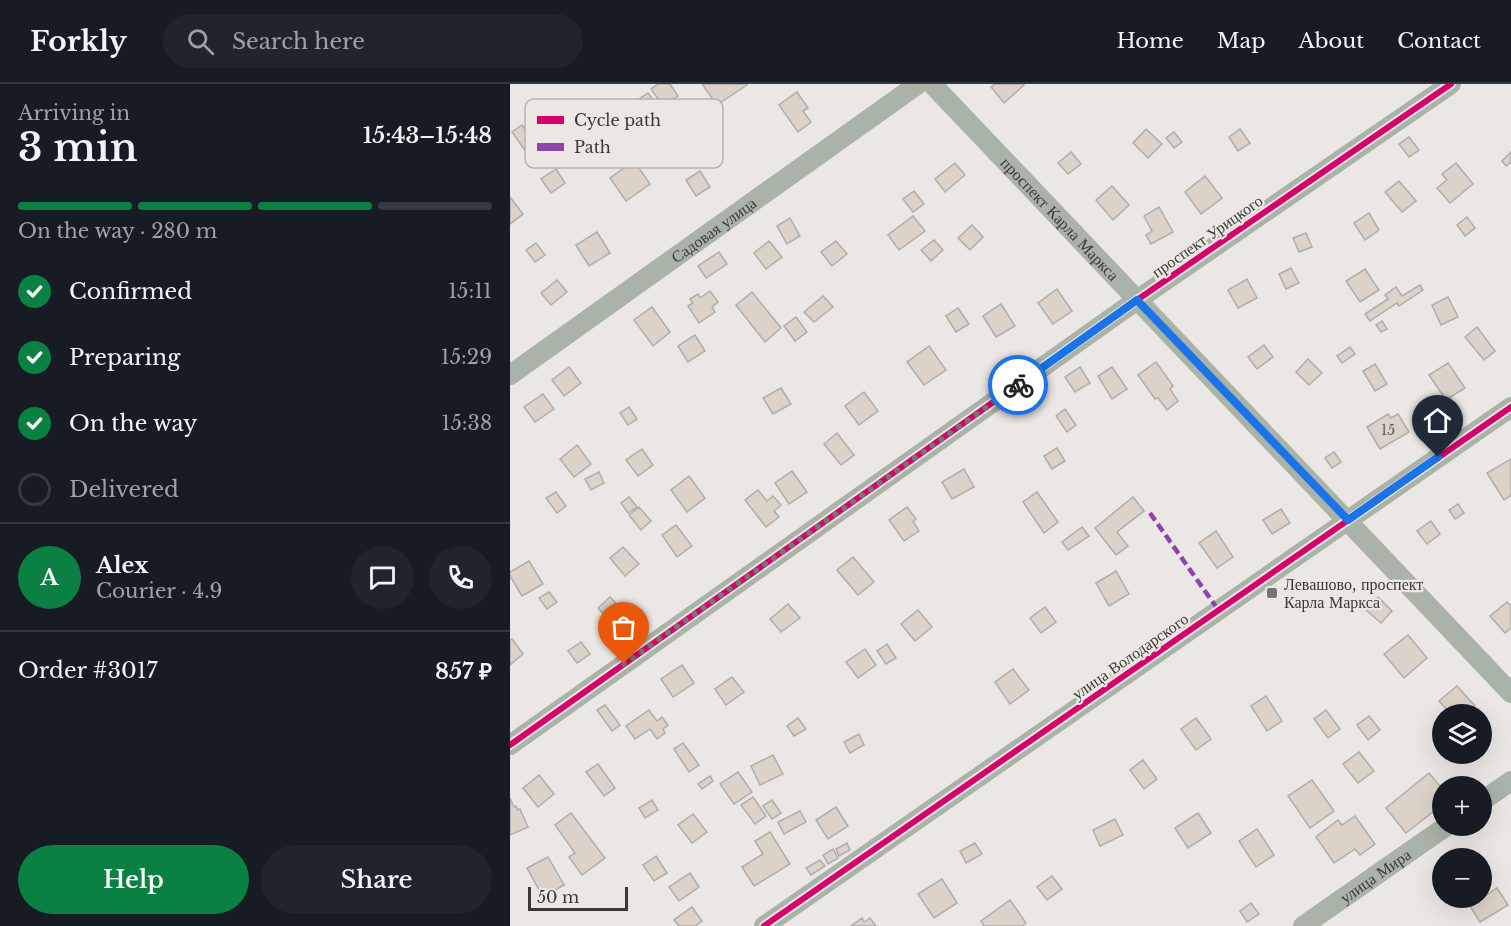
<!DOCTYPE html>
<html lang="en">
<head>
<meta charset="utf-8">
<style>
  body { margin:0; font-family:"Libre Baskerville",serif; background:#20242c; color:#f1f3f6; height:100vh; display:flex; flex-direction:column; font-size:22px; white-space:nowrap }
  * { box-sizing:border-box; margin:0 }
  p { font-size:20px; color:#9ea1a6 }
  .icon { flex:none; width:33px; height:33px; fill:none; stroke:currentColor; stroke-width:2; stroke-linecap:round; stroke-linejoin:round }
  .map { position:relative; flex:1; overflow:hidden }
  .side { display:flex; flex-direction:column; background:#171b24; width:510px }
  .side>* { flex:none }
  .buttons { position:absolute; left:922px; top:620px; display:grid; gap:12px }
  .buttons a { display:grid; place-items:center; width:60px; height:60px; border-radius:50%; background:#171b24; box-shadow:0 6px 24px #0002; font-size:30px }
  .scale { position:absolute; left:18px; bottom:15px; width:100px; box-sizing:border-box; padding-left:6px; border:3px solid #3b3937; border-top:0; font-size:16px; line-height:21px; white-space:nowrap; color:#3b3937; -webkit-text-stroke:4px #ece7e2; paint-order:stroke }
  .pin { position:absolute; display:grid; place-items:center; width:51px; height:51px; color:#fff; margin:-62px -26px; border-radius:50% 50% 50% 0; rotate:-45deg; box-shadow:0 0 6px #0007 }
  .pin .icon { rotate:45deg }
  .courier { position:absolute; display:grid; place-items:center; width:60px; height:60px; margin:-30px; border:4px solid #1a73e8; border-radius:50%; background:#fff; color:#222; box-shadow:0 2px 8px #0007 }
  .headline em { font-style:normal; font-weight:600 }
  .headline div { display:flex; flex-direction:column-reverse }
  .headline { display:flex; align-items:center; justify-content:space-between; height:102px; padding:0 18px }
  h1 { font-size:39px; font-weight:600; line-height:45px }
  .bar { display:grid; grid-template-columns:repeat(4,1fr); gap:9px 6px; align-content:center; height:72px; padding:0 18px }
  .bar i { height:8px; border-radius:4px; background:#363941 }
  .bar .current { background:#0b8043 }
  .bar p { grid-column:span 4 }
  .line { display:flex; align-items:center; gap:15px; padding:0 18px; border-top:2px solid #363941 }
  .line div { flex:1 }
  .round { display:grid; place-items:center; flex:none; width:63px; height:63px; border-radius:32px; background:#20242c }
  ol { padding:0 18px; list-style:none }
  li { display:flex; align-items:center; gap:18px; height:66px }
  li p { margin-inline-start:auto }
  li .icon { padding:6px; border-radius:50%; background:#0b8043; color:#fff; stroke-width:4 }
  li:last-child { color:#9ea1a6 }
  li i { width:33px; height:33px; border:3px solid #363941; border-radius:50% }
  .button { display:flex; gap:12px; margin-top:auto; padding:12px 18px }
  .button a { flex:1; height:69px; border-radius:36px; background:#0b8043; color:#fff; font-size:24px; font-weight:600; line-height:69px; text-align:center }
  .button a+a { background:#20242c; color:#f1f3f6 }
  header { display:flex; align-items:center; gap:36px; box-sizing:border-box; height:84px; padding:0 30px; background:#171b24; border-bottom:2px solid #363941 }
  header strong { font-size:28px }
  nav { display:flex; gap:33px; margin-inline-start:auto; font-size:21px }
  .search { width:420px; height:54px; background:#20242c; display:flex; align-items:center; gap:15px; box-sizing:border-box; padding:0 21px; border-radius:33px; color:#9ea1a6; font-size:22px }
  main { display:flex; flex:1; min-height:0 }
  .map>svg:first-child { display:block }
  .building { fill:#dcd2c8; stroke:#afadab; stroke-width:1.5 }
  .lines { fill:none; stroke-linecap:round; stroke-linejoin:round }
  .minor { stroke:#a9b3a8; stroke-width:20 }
  .quiet { stroke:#8e44ad; stroke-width:4.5; stroke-dasharray:9 4.5; stroke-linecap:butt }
  .cycleway-casing { stroke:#ece7e2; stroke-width:10 }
  .cycleway { stroke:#d6006c; stroke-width:6 }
  .done { stroke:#787674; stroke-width:6; stroke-dasharray:0 10.8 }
  .route { stroke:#1a73e8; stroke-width:8 }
  .poi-dot { fill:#787674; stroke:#ece7e2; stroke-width:2 }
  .labels { text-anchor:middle; stroke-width:4.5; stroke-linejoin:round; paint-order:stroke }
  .number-label { font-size:14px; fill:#635f5b }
  .street-label { font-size:16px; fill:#3b3937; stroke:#ece7e2 }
  .poi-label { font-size:16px; fill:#3b3937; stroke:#ece7e2; text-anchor:start }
  .key { fill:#ece7e2; stroke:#b7b3af; stroke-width:1.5 }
  .key-label { font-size:16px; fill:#3b3937 }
</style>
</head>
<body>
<header>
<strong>Forkly</strong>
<div class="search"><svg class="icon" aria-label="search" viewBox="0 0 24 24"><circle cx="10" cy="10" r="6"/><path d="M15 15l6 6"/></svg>Search here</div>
<nav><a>Home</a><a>Map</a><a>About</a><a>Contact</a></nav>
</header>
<main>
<section class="side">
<div class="headline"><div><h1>3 min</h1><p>Arriving in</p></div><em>15:43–15:48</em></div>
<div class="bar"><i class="current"></i><i class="current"></i><i class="current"></i><i></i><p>On the way · 280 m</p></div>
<ol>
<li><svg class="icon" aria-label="check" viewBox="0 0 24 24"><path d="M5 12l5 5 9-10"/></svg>Confirmed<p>15:11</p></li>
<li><svg class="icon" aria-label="check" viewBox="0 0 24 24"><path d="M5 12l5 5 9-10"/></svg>Preparing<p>15:29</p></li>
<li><svg class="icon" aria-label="check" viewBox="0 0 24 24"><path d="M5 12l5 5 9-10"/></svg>On the way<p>15:38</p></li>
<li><i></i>Delivered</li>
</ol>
<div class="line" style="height:108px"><b class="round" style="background:#0b8043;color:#fff">A</b><div><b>Alex</b><p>Courier · 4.9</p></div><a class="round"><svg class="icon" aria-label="chat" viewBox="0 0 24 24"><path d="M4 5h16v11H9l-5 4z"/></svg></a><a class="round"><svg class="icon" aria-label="phone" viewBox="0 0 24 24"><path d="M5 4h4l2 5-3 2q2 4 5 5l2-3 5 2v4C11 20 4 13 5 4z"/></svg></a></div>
<div class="line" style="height:78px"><div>Order #3017</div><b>857 ₽</b></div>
<div class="button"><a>Help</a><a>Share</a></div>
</section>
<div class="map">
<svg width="1001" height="842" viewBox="0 0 1001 842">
  <rect width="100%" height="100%" fill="#eae7e4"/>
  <g class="building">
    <polygon points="148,0 160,0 168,12 153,22 141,5"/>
    <polygon points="192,0 236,0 237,1 207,21"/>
    <polygon points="485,0 513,0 514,1 494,19 481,3"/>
    <polygon points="287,8 298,24 293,27 301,38 288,48 269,21"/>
    <polygon points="138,9 148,22 130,35 120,21"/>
    <polygon points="12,41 26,61 16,68 2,48"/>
    <polygon points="636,45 652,60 638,74 623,59"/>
    <polygon points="730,45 740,59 728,67 719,53"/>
    <polygon points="664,48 672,58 664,64 656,54"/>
    <polygon points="899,53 909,66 899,73 889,60"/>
    <polygon points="561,68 571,80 558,90 548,79"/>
    <polygon points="1001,68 1001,78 996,82 992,77"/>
    <polygon points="124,77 140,100 116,117 100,94"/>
    <polygon points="445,79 455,91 435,108 425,95"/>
    <polygon points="946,79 963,100 940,119 927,104 937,96 932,90"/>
    <polygon points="46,85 55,99 41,109 31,95"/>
    <polygon points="190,87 200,103 186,112 176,96"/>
    <polygon points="695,92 712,114 691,130 675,108"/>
    <polygon points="889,97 906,117 892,128 875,108"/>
    <polygon points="602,102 619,121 603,136 586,116"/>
    <polygon points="404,107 414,120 403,128 393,115"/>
    <polygon points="0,113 13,130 0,140"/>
    <polygon points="649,123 663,148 641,160 636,151 642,147 634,132"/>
    <polygon points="859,129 869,146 855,156 844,139"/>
    <polygon points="403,132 415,147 389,166 378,151"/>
    <polygon points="957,133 965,144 955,152 947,141"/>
    <polygon points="280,134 290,152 277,160 267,142"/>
    <polygon points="462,141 473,153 460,166 448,154"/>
    <polygon points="87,148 100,169 79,182 66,161"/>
    <polygon points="796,149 802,163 789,168 783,154"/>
    <polygon points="424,156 433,166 421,177 411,166"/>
    <polygon points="259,157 272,173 256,185 244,169"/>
    <polygon points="326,157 337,170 322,182 311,168"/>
    <polygon points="26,159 35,171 25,178 16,166"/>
    <polygon points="209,168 217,180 196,194 188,182"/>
    <polygon points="781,184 789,199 776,205 769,190"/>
    <polygon points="855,185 869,206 850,218 836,197"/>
    <polygon points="737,195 747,214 728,224 718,206"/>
    <polygon points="47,196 57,208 41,221 31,209"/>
    <polygon points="910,201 913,206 889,222 887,219 860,237 855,230 878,215 875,211 886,203 892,212"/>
    <polygon points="547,205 562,227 543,240 528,219"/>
    <polygon points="200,207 208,218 202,223 205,228 189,239 178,222 183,219 180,215 188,210 190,214"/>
    <polygon points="242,208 271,244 255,258 226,221"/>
    <polygon points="313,212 323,223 304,238 294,228"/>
    <polygon points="938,213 948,233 931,241 922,221"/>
    <polygon points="491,220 505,242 486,253 473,232"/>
    <polygon points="142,223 160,248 143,262 124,236"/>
    <polygon points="448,224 459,240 446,248 436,232"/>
    <polygon points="286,233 297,248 285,257 274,242"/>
    <polygon points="872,237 877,245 871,248 866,241"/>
    <polygon points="967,243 985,267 974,276 955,253"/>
    <polygon points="185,251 195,267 178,278 168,262"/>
    <polygon points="754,261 763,273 747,285 738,273"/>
    <polygon points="419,262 436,286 414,301 397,278"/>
    <polygon points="840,263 845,270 832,279 827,272"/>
    <polygon points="798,275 812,289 799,301 786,288"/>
    <polygon points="646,278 663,302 660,305 668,317 657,326 648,314 645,315 628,291"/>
    <polygon points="938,279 955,304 936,316 919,291"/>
    <polygon points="865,280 877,300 865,307 853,287"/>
    <polygon points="59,283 71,299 54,312 42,296"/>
    <polygon points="570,283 580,299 565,308 555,293"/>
    <polygon points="602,283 617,305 602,315 588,292"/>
    <polygon points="271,304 281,320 263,330 253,314"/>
    <polygon points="354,308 368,327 349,341 335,322"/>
    <polygon points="33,310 44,325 25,338 14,323"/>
    <polygon points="119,323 127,335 118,341 110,329"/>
    <polygon points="555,325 566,341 557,348 546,332"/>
    <polygon points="878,330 881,334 888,330 899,348 870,365 857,343"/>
    <polygon points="327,349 344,371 331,381 314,360"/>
    <polygon points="67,361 81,380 64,393 50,375"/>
    <polygon points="547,364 555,377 542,385 534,372"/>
    <polygon points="132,365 143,381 128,392 116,376"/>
    <polygon points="824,368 831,378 822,384 815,374"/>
    <polygon points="1001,375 1001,411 994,416 977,389"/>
    <polygon points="454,385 464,403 442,415 432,398"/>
    <polygon points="282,387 297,408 279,420 265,399"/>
    <polygon points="89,388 94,399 81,406 75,395"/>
    <polygon points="179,392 195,414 177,428 161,406"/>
    <polygon points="248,406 257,417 263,412 271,421 264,427 269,433 256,443 235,416"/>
    <polygon points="46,408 56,422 47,429 36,414"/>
    <polygon points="527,408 548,438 534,449 513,418"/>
    <polygon points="119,413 127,423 118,429 111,419"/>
    <polygon points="623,413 634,427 607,448 618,462 606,471 585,444"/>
    <polygon points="948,420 954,429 945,435 939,426"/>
    <polygon points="129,423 141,437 131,446 119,431"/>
    <polygon points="397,423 406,435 403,437 409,447 394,457 379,436"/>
    <polygon points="771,425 780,439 762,450 753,436"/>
    <polygon points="921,437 930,450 917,460 907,447"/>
    <polygon points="166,441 182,462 167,473 152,451"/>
    <polygon points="572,443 579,452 558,466 552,458"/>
    <polygon points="706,447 723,473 707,484 689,459"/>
    <polygon points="113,463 129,480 115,492 100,474"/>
    <polygon points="343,473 364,498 348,511 327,486"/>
    <polygon points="19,477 33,500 12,512 0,492 0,488"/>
    <polygon points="606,487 619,510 599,522 586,499"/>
    <polygon points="39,508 47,518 37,525 29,514"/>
    <polygon points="100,513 119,534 108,545 88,524"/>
    <polygon points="868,513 882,527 871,539 856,526"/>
    <polygon points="997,518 1001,522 1001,544 995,549 980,532"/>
    <polygon points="278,520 290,534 271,548 260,535"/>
    <polygon points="535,523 546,538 531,549 520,534"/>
    <polygon points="408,526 422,543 405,557 391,540"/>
    <polygon points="898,551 917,574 894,594 874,570"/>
    <polygon points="2,555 13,570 0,581 0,556"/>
    <polygon points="71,558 80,570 67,579 58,567"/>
    <polygon points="377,560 386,574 376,580 367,567"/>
    <polygon points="355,565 366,581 348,594 336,578"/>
    <polygon points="172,581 184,599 163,613 151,595"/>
    <polygon points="503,585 519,606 500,620 485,598"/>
    <polygon points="222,593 234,608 216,621 205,605"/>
    <polygon points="947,602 965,622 956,630 941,630 929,617"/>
    <polygon points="756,612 772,637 757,647 741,622"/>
    <polygon points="95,621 110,641 102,647 87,626"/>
    <polygon points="139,626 147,637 152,633 158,641 153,645 155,649 147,655 140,645 125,655 116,642"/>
    <polygon points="816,626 830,645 818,654 804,635"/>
    <polygon points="859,632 870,646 858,656 847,641"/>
    <polygon points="288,634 296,645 284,652 277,642"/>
    <polygon points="686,634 701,655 686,666 671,645"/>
    <polygon points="349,650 354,661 340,669 334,658"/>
    <polygon points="173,659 189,681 179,688 164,665"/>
    <polygon points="849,668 864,687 848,699 833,680"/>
    <polygon points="263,671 273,690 250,701 241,682"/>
    <polygon points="633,676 647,695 634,705 620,686"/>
    <polygon points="88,680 105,704 94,712 76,688"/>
    <polygon points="228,688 242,708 224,720 210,700"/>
    <polygon points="919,689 933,706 933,720 896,749 876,724"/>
    <polygon points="29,691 44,710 28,723 13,704"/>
    <polygon points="200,692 203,697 192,705 188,700"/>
    <polygon points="802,696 824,727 800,744 778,712"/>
    <polygon points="243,713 256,732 245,740 231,721"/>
    <polygon points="0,714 4,723 6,722 8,726 10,725 18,743 0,751"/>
    <polygon points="142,716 148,726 135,734 129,724"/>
    <polygon points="262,716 271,729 262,735 253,722"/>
    <polygon points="326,723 338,742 318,755 306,736"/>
    <polygon points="290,727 296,738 274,750 268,738"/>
    <polygon points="61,729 95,774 72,791 59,773 65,769 45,741"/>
    <polygon points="688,729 701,749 678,764 665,744"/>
    <polygon points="183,730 197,748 182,759 168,741"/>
    <polygon points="845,732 865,760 850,771 845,765 824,779 806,753 828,736 832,741"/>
    <polygon points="605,735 613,751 590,762 583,746"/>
    <polygon points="747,745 764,771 746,783 729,757"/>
    <polygon points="260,748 280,780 244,802 232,783 253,770 245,757"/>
    <polygon points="337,759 340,766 329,772 326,765"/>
    <polygon points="465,759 472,770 456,779 450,767"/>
    <polygon points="323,765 328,774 318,780 313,771"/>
    <polygon points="146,772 157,789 144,797 133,781"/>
    <polygon points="38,773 54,801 33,813 17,784"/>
    <polygon points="310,776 315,782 301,791 296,784"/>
    <polygon points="180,789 189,803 169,817 159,803"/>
    <polygon points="542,792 552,805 537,816 527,803"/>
    <polygon points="432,795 447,819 424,834 408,810"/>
    <polygon points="987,804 998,821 970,838 960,822"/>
    <polygon points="500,816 516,839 513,842 474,842 471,837"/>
    <polygon points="741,819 749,830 737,838 730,827"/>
    <polygon points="182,823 192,837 185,842 169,842 164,836"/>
    <polygon points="352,834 354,838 360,834 366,842 341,842"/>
  </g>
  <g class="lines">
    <g class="minor">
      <path id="s1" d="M422 0 1001 609"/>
      <path id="s2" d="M0 291 408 0"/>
      <polyline points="0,661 627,216 941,0"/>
      <polyline points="972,717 1001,697"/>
      <polyline points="254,842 1001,323"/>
      <path id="s3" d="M793 842 938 741"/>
    </g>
    <polyline class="quiet" points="640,429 709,527"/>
    <defs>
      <g id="cycleway">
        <polyline points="0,661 627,216 941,0"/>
        <polyline points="254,842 1001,323"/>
      </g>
    </defs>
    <use href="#cycleway" class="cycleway-casing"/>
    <use href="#cycleway" class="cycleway"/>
  </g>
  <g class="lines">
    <polyline class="done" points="114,580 508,301"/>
    <polyline class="route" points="508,301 627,216 838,436 928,373"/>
  </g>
  <rect class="poi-dot" x="756" y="503" width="12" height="12" rx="3"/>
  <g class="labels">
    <g class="number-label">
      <text x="878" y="351">15</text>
    </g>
    <g class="street-label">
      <text dy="6" stroke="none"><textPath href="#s1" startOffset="186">проспект Карла Маркса</textPath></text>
      <text dy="6" stroke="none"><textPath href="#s2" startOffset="250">Садовая улица</textPath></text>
      <text transform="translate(697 152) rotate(-35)" y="6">проспект Урицкого</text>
      <text transform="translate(620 572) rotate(-35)" y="6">улица Володарского</text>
      <text dy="6" stroke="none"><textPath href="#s3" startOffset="88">улица Мира</textPath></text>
    </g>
    <g class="poi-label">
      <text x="774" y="506">Левашово, проспект<tspan x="774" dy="18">Карла Маркса</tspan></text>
    </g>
  </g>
  <rect x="15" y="15" width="198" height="69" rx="9" class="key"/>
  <rect x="27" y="32" width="27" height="8" fill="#d6006c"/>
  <rect x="27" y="59" width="27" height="8" fill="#8e44ad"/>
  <g class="key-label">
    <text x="64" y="42">Cycle path</text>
    <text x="64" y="69">Path</text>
  </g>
</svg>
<div class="buttons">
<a><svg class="icon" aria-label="layers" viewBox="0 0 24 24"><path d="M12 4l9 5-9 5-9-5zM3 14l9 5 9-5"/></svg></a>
<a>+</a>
<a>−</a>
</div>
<div class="scale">50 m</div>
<div class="pin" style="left:114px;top:580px;background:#ea580c"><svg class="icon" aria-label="bag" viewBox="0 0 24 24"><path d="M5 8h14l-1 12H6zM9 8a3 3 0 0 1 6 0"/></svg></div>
<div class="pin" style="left:928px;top:373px;background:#1f2937"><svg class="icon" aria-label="home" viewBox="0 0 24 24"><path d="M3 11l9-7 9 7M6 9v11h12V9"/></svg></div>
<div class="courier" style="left:508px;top:301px"><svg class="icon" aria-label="bike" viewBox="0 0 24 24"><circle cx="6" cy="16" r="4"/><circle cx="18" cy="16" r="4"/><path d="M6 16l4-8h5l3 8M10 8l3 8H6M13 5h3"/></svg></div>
</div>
</main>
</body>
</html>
